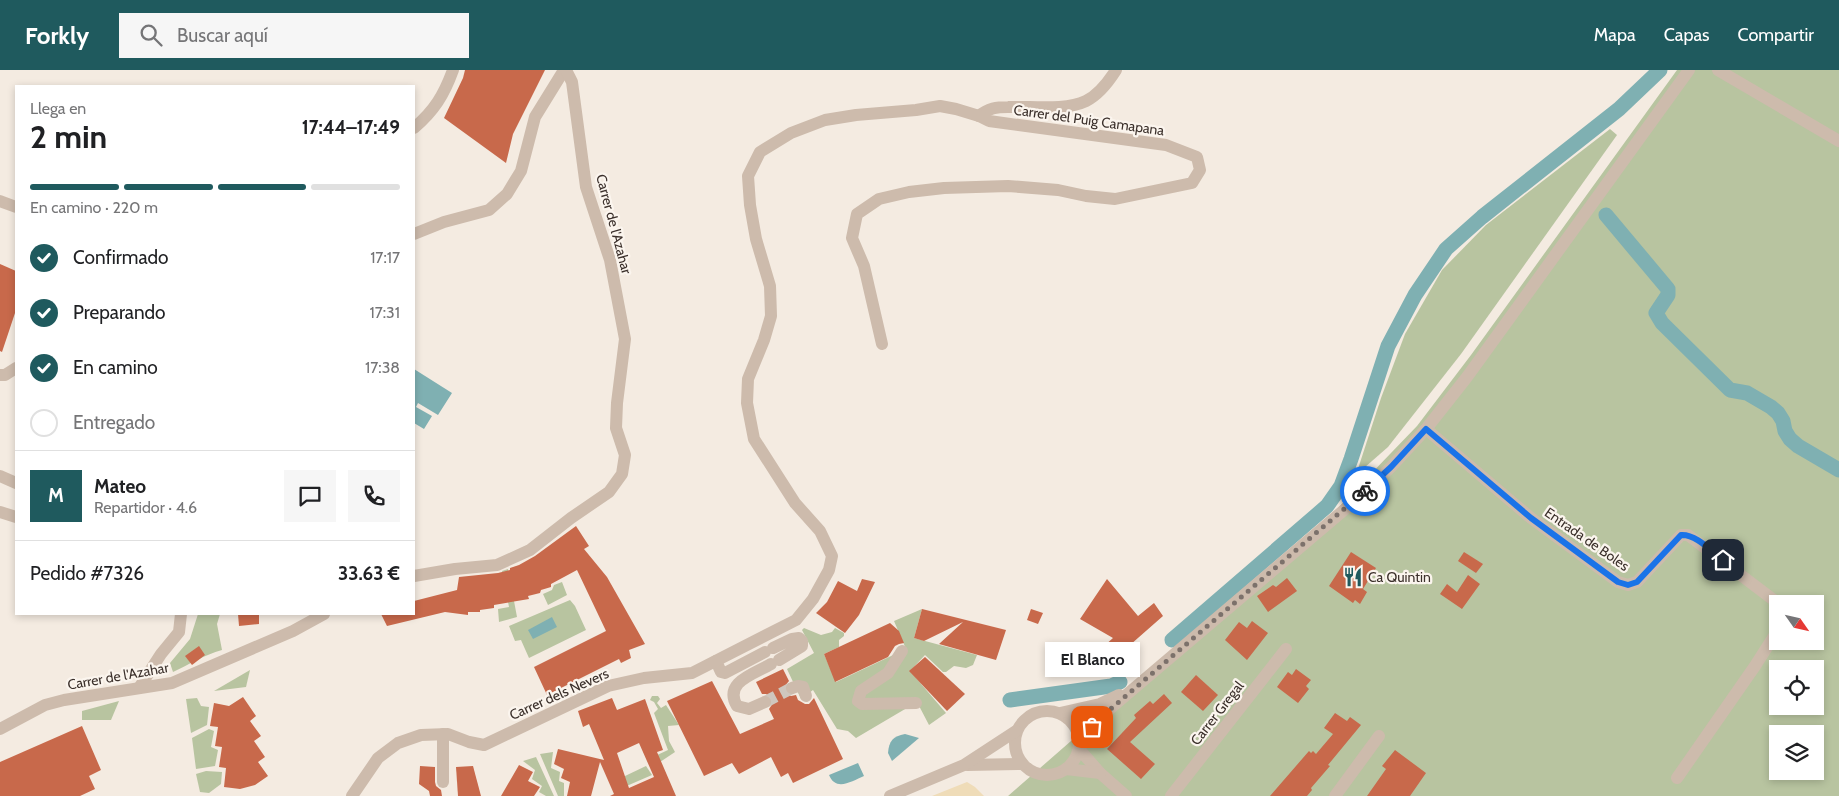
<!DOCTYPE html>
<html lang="es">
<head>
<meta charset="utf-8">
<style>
  body { margin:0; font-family:Cabin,sans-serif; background:#f6f6f6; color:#202124; height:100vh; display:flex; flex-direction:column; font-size:19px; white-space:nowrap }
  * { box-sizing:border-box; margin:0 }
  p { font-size:16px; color:#757577 }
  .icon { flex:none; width:28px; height:28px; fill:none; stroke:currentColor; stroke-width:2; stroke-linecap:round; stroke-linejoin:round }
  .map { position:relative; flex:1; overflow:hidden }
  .drawer { position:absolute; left:15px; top:15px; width:400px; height:530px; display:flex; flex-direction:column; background:#fff; border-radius:0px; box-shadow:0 2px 8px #0003 }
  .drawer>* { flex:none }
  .needle { width:32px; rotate:124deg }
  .controls { position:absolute; left:1769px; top:525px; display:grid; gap:10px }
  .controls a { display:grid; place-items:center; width:55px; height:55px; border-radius:0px; background:#fff; box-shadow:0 2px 8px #0003; font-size:25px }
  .pin { position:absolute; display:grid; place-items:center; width:42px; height:42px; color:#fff; margin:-21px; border-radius:10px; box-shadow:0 2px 8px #0006 }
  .courier { position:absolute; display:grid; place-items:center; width:50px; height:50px; margin:-25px; border:4px solid #1a73e8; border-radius:50%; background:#fff; color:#222; box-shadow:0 1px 6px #0007 }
  .bubble { position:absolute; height:35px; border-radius:0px; background:#fff; box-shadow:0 2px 8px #0003; font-size:16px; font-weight:700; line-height:35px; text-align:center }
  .overview em { font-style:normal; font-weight:700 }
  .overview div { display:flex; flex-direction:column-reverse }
  .overview { display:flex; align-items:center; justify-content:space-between; height:85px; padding:0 15px }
  h1 { font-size:32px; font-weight:700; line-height:38px }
  .bar { display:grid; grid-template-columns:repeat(4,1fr); gap:8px 5px; align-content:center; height:60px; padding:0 15px }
  .bar i { height:6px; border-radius:4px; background:#e0e0e0 }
  .bar .active { background:#1f5a5e }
  .bar p { grid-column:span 4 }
  .line { display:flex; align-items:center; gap:12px; padding:0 15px; border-top:1px solid #e0e0e0 }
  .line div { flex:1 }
  .round { display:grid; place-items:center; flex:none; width:52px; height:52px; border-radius:0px; background:#f6f6f6 }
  ol { padding:0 15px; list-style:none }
  li { display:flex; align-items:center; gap:15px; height:55px }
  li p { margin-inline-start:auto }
  li .icon { padding:5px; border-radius:50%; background:#1f5a5e; color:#fff; stroke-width:4 }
  li:last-child { color:#757577 }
  li i { width:28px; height:28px; border:2px solid #e0e0e0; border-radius:50% }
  header { display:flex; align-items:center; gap:30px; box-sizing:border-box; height:70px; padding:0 25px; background:#1f5a5e; color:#fff }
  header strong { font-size:24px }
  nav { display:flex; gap:28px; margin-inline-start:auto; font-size:18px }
  .search { width:350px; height:45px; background:#f6f6f6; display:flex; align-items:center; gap:12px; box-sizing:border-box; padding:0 18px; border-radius:0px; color:#757577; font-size:19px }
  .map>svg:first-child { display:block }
  .green { fill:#b8c4a0; fill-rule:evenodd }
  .sand { fill:#efdcb8 }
  .water { fill:#7fb0b2 }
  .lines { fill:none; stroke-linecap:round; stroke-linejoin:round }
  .canal { stroke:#7fb0b2; stroke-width:15 }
  .building { fill:#c8694b; fill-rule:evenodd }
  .minor-tunnel { stroke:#cfc6bd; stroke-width:12; stroke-dasharray:12 6; stroke-linecap:butt }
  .minor { stroke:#cdbbac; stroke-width:12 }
  .done { stroke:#7c716b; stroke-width:5; stroke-dasharray:0 9 }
  .route { stroke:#1a73e8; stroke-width:6 }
  .labels { text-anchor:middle; stroke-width:4.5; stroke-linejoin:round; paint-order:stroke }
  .street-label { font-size:14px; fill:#3b302b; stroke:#fbf5ee }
  .poi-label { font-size:14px; fill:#3b302b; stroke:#fbf5ee; text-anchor:start }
</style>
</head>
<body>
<header>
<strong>Forkly</strong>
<div class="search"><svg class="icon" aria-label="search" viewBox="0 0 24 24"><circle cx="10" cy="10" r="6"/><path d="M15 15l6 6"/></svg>Buscar aquí</div>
<nav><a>Mapa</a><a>Capas</a><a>Compartir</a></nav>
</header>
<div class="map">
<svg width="1839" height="726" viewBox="0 0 1839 726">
  <rect width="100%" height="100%" fill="#f4ebe1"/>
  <g class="green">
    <path d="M1677 0H1839V726H1008L1338 438 1417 356 1471 285ZM1778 534H1815V571H1778ZM1778 599H1815V636H1778ZM1778 664H1815V701H1778Z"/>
    <polygon points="1610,59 1617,65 1461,284 1388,377 1356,405 1381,328 1405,264 1442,200 1486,155"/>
    <polygon points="508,499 517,547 499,552 498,539 509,537 502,501"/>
    <polygon points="562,512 567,525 548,535 543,524 552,520 554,515"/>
    <polygon points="570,530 575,536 586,560 529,588 521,570 515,571 509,556"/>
    <polygon points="922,539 914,568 977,585 973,595 966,598 954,596 946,602 943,602 925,585 910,601 946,643 929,655 917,632 856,668 848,661 837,659 813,620 801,629 787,599 814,583 802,560 804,558 821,565 832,562 835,558 844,563 844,566 839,570 839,577 824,584 836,612 906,579 894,551"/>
    <path d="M198 544H220L217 554 222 580C204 585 190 594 173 602L170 593 190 569Z"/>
    <polygon points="250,600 246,617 214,621"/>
    <polygon points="652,626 658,626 660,629 657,633 661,638 666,635 679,655 668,656 669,671 675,682 660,692 655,686 668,680 654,643 658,639 654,632 650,630"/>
    <polygon points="197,628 201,636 209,637 207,655 191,663 186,629"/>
    <polygon points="119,631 111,650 82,650 82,641"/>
    <polygon points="209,659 214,661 211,677 218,680 215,696 196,699 192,668"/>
    <polygon points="553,682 551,698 560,702 559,711 564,713 564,726 558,726 540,684"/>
    <polygon points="536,687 554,726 546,726 539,722 542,716 532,709 535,700 523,691"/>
    <polygon points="646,696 652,705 615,721 625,706"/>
    <polygon points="206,701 222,702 221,714 209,723 200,722 196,704"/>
  </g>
  <polygon class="sand" points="967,712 975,717 984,726 932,726"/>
  <g class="water">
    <polygon points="414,299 452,323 438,345 418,333 416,337 432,346 424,359 414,353"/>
    <polygon points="552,547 557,557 533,569 528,560"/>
    <path d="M905 664 919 668 892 691 888 683C889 671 893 666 905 664Z"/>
    <path d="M858 693 864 706C852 711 836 722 829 705Z"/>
  </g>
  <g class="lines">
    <g class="canal">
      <polyline points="1606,145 1668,219 1668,225 1656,243 1662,253 1730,320 1747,323 1771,337 1778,343 1783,351 1785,361 1790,369 1798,376 1839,400"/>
      <polyline points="1172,570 1327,436 1341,416 1351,389 1388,276 1415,225 1446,179 1482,147 1619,39 1660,0"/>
      <polyline points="1010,630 1111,616 1120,612"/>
    </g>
  </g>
  <g class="building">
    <polygon points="465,0 545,0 513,64 506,93 444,48 463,8"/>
    <polygon points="0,194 16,201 16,240 2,282 0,281"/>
    <polygon points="576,456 589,476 584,479 607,507 645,574 629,580 631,588 621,593 619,589 547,625 534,597 606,561 577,500 551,514 551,517 541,520 540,523 528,526 529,529 494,535 494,538 480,540 480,542 468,542 468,545 445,542 387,556 381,544 414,544 414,531 457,520 459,507 498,503 510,500 510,498 519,495 535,486"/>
    <polygon points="1351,482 1376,498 1363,519 1367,522 1360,534 1355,530 1353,533 1329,516"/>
    <polygon points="1464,482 1483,494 1476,503 1458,491"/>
    <polygon points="1468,505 1480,514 1462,539 1440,524 1447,514 1457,522"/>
    <polygon points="1287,508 1297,521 1268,542 1257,526 1273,515 1276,517"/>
    <polygon points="862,509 875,512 859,545 845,563 816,543 827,532 838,511 857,521"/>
    <polygon points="1107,509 1138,546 1154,533 1163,546 1097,604 1084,594 1113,568 1080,549"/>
    <polygon points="922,539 1006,560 996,590 939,574 963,552 924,571 914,568"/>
    <polygon points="1031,539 1043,543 1038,554 1027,550"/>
    <polygon points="238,544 259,544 259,554 239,556"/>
    <polygon points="1252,551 1268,563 1247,590 1225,570 1239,552 1247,558"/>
    <polygon points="890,553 899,561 904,573 899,574 895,576 888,587 835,612 824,584"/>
    <polygon points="199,576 205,585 192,595 185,586"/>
    <polygon points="925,587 965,624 947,641 909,601"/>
    <polygon points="783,599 789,611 784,617 786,624 791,626 796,625 798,630 805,634 809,634 814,628 843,689 793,713 788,703 781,707 771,687 739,704 732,693 704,706 667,631 712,611 740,664 774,649 769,639 773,633 772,628 766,624 762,624 756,612"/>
    <polygon points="1296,599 1311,610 1306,616 1309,619 1298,633 1277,617 1288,602 1292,605"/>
    <polygon points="1196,605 1218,625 1203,641 1181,622"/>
    <polygon points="1164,624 1172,633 1130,672 1155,694 1141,709 1107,679 1136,648 1134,645 1150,631 1153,634"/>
    <polygon points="243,627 256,646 250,651 261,666 254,671 265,687 258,692 268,706 255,715 240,719 224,717 226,698 219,697 222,677 215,676 218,657 210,656 214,633 229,636"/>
    <path d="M612 628 617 640 645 629 663 680 657 682 676 726H610L614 724 600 692 591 726H567L570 712 561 708 564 699 554 694 558 679 604 690 589 654 583 657 578 641ZM639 673 654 707 629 718 617 683Z"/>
    <polygon points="1335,643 1347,651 1350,647 1361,655 1328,695 1330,696 1311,718 1312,720 1307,726 1270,726 1309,681 1311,683 1313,681 1316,684 1333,664 1324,658"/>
    <polygon points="82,656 101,700 89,706 95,719 80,726 0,726 0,692"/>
    <polygon points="1395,680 1426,703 1410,726 1367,726 1386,699 1382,696"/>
    <polygon points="519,695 533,702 528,711 540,717 534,726 501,726"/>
    <polygon points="420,696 435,697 435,712 436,716 441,720 442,726 430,726 429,721 419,714"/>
    <polygon points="473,696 481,726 458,726 456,697"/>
  </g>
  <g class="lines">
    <polyline class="minor-tunnel" points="765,632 792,618"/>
    <g class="minor">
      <polyline points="1718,0 1839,71"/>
      <path d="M979 46C988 38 997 37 1008 37 1031 36 1065 41 1086 31 1098 25 1109 11 1116 0"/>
      <path d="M414 58C434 41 444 25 453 0"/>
      <polyline points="0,131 16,137"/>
      <polyline points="414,164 444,152 489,140 507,124 521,101 535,47 564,0"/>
      <polyline points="0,305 5,305 16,298"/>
      <polyline points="1426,359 1531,448 1618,512 1628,515 1637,512 1681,465 1688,465 1779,534"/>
      <polyline points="0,406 16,413"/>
      <polyline points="0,442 16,447"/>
      <polyline points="414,506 455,499 497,495 530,480 571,448 609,422 622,404 625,385 616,358 617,333 625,269 610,190 586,117 572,12 566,0"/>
      <polyline points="773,578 792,569 799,568 802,571 802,576 779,590"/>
      <polyline points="902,581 888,603 861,621 858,631 862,634 916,633"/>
      <polyline points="716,591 721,602 725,603 765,582"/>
      <polyline points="139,618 161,584 179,562 181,544"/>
      <polyline points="792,618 798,616 803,617 806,626"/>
      <path d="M765 632 749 639 737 636C723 612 754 604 771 594"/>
      <circle cx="1047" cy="673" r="32"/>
      <polyline points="1060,643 1100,634 1119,625"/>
      <polyline points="0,659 45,635 64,630 172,613 293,561 324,544"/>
      <polyline points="1079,671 1105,643 1357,429 1391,397 1426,359 1467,307 1689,0"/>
      <polyline points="1079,679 1100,703 1126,726"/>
      <polyline points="967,695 1022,694"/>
      <polyline points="1066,699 1100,703"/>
      <polyline points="1677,708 1755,596 1778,560"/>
      <polyline points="443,712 443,664"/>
      <polyline points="352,726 378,688 398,673 421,665 448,664 469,672 484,675 608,616 644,608 692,603 796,550 813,529 829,500 832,486 820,461 795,433 754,369 747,333 748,309 764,270 771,246 770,216 756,169 750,135 748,106 760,82 791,63 825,50 856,45 916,40 940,36 956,39 979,46 989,51 1166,75 1197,87 1200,100 1192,113 1115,129 1086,126 1058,120 1008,116 944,118 909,122 879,129 857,144 852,168 864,196 882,274"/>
      <polyline points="890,726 964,695 1016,661"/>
      <polyline points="1171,726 1286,579"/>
      <polyline points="1335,726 1379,666"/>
    </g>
  </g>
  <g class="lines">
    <polyline class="done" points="1092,657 1106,643 1365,421"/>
    <path class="route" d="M1365 421 1391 397 1426 359 1531 448 1618 512 1628 515 1637 512 1681 465C1696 464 1711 481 1723 490"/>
  </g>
  <defs>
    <symbol id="restaurant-bare" viewBox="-9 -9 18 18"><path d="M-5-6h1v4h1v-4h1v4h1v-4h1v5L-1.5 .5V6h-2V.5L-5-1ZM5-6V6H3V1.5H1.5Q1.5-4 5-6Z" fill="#1f5a5e" stroke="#fbf5ee" stroke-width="2.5" paint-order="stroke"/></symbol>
  </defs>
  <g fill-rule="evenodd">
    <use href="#restaurant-bare" x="1339" y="493" width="28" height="28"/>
  </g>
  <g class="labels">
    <g class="street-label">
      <text transform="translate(1089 50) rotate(8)" y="5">Carrer del Puig Camapana</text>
      <text transform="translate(614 154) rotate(75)" y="5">Carrer de l'Azahar</text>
      <text transform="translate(1587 469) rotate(35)" y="5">Entrada de Boles</text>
      <text transform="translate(118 606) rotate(-10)" y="5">Carrer de l'Azahar</text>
      <text transform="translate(559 624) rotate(-24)" y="5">Carrer dels Nevers</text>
      <text transform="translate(1217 643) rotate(-52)" y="5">Carrer Gregal</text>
    </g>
    <g class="poi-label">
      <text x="1368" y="512">Ca Quintin</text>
    </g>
  </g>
</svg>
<div class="controls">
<a><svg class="needle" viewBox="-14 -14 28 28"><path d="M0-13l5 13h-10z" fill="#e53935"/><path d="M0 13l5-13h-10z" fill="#757577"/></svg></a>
<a><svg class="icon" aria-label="locate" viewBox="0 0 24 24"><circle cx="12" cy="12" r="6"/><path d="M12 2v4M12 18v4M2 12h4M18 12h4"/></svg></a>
<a><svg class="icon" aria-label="layers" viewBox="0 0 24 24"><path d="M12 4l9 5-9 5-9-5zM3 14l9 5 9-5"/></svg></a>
</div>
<div class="pin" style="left:1092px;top:657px;background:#ea580c"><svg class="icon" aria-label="bag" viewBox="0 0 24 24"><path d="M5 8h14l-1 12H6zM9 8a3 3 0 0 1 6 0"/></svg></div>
<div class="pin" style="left:1723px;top:490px;background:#1f2937"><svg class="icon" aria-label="home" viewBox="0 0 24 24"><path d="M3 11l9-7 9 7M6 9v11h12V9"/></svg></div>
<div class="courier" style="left:1365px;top:421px"><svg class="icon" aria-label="bike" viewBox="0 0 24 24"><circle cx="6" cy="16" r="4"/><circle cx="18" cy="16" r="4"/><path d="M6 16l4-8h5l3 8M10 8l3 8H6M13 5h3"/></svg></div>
<div class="bubble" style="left:1045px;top:572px;width:95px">El Blanco</div>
<section class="drawer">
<div class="overview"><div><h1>2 min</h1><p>Llega en</p></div><em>17:44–17:49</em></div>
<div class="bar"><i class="active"></i><i class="active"></i><i class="active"></i><i></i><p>En camino · 220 m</p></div>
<ol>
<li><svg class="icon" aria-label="check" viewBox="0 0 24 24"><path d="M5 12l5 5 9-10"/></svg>Confirmado<p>17:17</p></li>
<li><svg class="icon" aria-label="check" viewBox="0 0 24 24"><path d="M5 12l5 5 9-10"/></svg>Preparando<p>17:31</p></li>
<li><svg class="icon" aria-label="check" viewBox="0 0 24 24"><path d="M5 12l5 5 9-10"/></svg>En camino<p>17:38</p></li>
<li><i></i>Entregado</li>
</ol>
<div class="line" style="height:90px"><b class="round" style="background:#1f5a5e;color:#fff">M</b><div><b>Mateo</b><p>Repartidor · 4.6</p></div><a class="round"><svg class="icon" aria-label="chat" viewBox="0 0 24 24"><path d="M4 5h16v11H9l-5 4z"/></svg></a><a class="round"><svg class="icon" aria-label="phone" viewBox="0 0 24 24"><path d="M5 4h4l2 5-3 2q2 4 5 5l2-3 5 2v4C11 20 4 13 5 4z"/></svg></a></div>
<div class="line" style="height:65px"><div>Pedido #7326</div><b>33.63 €</b></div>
</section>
</div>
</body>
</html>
